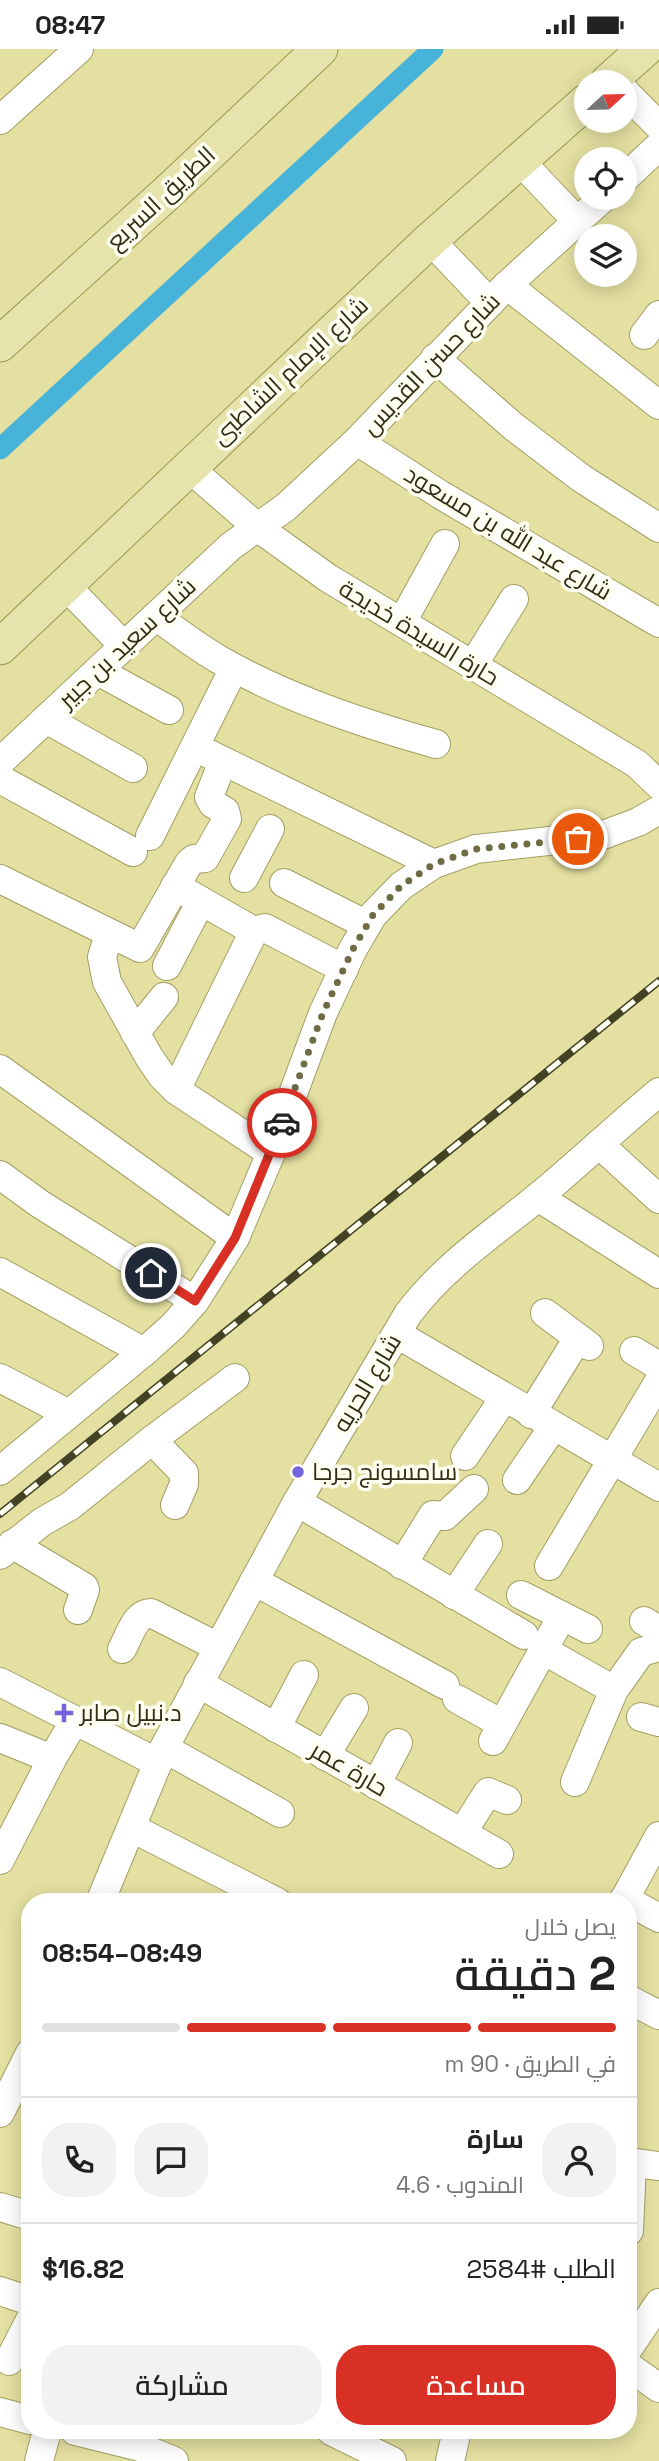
<!DOCTYPE html>
<html lang="ar">
<head>
<meta charset="utf-8">
<style>
  body { margin:0; font-family:"Space Grotesk",Cairo,sans-serif; background:#f2f2f2; color:#222; direction:rtl; height:100vh; display:flex; flex-direction:column; font-size:26px; white-space:nowrap }
  * { box-sizing:border-box; margin:0 }
  p { font-size:23px; color:#767676 }
  .icon { flex:none; width:38px; height:38px; fill:none; stroke:currentColor; stroke-width:2; stroke-linecap:round; stroke-linejoin:round }
  .map { position:relative; flex:1; overflow:hidden; direction:ltr }
  .details { position:absolute; left:21px; top:1844px; width:616px; height:546px; display:flex; flex-direction:column; background:#fff; border-radius:28px; box-shadow:0 4px 18px #0003; direction:rtl }
  .details>* { flex:none }
  .needle { width:46px; rotate:68deg }
  .fabs { position:absolute; left:574px; top:21px; display:grid; gap:14px }
  .fabs a { display:grid; place-items:center; width:63px; height:63px; border-radius:50%; background:#fff; box-shadow:0 4px 18px #0003; font-size:35px }
  .pin { position:absolute; display:grid; place-items:center; width:60px; height:60px; color:#fff; margin:-30px; border:4px solid #fff; border-radius:50%; box-shadow:0 2px 7px #0007 }
  .courier { position:absolute; display:grid; place-items:center; width:70px; height:70px; margin:-35px; border:5px solid #d93025; border-radius:50%; background:#fff; color:#222; box-shadow:0 2px 9px #0007 }
  .summary em { font-style:normal; font-weight:600 }
  .summary div { display:flex; flex-direction:column-reverse }
  .summary { display:flex; align-items:center; justify-content:space-between; height:119px; padding:0 21px }
  h1 { font-size:46px; font-weight:600; line-height:52px }
  .bar { display:grid; grid-template-columns:repeat(4,1fr); gap:10px 7px; align-content:center; height:84px; padding:0 21px }
  .bar i { height:9px; border-radius:5px; background:#e0e0e0 }
  .bar .current { background:#d93025 }
  .bar p { grid-column:span 4 }
  .line { display:flex; align-items:center; gap:18px; padding:0 21px; border-top:2px solid #e0e0e0 }
  .line div { flex:1 }
  .round { display:grid; place-items:center; flex:none; width:74px; height:74px; border-radius:28px; background:#f2f2f2 }
  .primary-button { display:flex; gap:14px; margin-top:auto; padding:14px 21px }
  .primary-button a { flex:1; height:80px; border-radius:28px; background:#d93025; color:#fff; font-size:28px; font-weight:600; line-height:80px; text-align:center }
  .primary-button a+a { background:#f2f2f2; color:#222 }
  .status { display:flex; justify-content:space-between; align-items:center; height:49px; padding:0 35px; background:#fff; direction:ltr }
  .status svg { height:19px; fill:currentColor }
  .map>svg:first-child { display:block }
  .lines { fill:none; stroke-linecap:round; stroke-linejoin:round }
  .canal { stroke:#48b3d9; stroke-width:21 }
  .minor-casing { stroke:#a39f62; stroke-width:30 }
  .major-casing { stroke:#9b9752; stroke-width:37 }
  .minor { stroke:#fff; stroke-width:28 }
  .major { stroke:#e6e3ac; stroke-width:35 }
  .rail-casing { stroke:#444224; stroke-width:8 }
  .rail { stroke:#fffff2; stroke-width:5; stroke-dasharray:16; stroke-linecap:butt }
  .done { stroke:#6f6c45; stroke-width:7; stroke-dasharray:0 12.6 }
  .route { stroke:#d93025; stroke-width:9 }
  .poi-dot { fill:#7464de; stroke:#fffff2; stroke-width:2.5 }
  .labels { text-anchor:middle; stroke-width:7; stroke-linejoin:round; paint-order:stroke }
  .street-label { font-size:24px; fill:#302e14; stroke:#fffff2 }
  .poi-label { font-size:24px; fill:#302e14; stroke:#fffff2; text-anchor:start }
</style>
</head>
<body>
<div class="status"><b>08:47</b><svg viewBox="0 0 49 12"><path d="M0 12V9h3v3zM5 12V6h3v6zM10 12V3h3v9zM15 12V0h3v12zM26 1h20v11H26zM47 4h2v5h-2z"/></svg></div>
<div class="map">
<svg width="659" height="2412" viewBox="0 0 659 2412">
  <rect width="100%" height="100%" fill="#e4e0a1"/>
  <g class="lines">
    <polyline class="canal" points="0,400 433,0"/>
    <defs>
      <g id="minor">
        <polyline points="625,43 659,77"/>
        <polyline points="0,71 79,0"/>
        <polyline points="520,112 577,172"/>
        <polyline points="625,129 659,97"/>
        <polyline points="430,191 490,254"/>
        <polyline points="507,236 659,356"/>
        <polyline points="644,286 659,266"/>
        <polyline points="435,309 514,378 581,429 659,479"/>
        <polyline points="357,392 441,446 659,574"/>
        <polyline points="188,418 257,478 328,529 637,715 659,736"/>
        <polyline points="66,537 124,597"/>
        <path d="M156 567C176 582 196 597 218 610 286 649 361 674 436 695"/>
        <polyline points="402,573 445,495"/>
        <polyline points="473,616 514,550"/>
        <polyline points="98,622 169,661"/>
        <polyline points="46,670 133,719"/>
        <polyline points="195,698 434,815"/>
        <polyline points="0,713 231,497 286,458 357,392 507,236 603,149"/>
        <polyline points="0,730 133,803"/>
        <polyline points="150,787 234,619"/>
        <polyline points="244,829 270,780"/>
        <polyline points="0,830 140,899 189,814 194,810 205,809 227,770 225,762 213,755 209,748 223,712"/>
        <polyline points="284,834 367,876"/>
        <polyline points="175,837 254,882 265,879 344,920"/>
        <polyline points="109,885 102,908 107,933 149,1008 162,1027 176,1041 271,1104"/>
        <polyline points="167,917 201,852"/>
        <polyline points="135,984 164,948"/>
        <polyline points="0,1020 235,1189"/>
        <polyline points="176,1041 254,882"/>
        <polyline points="599,1095 659,1150"/>
        <polyline points="0,1126 40,1155 195,1252"/>
        <polyline points="538,1148 659,1225"/>
        <polyline points="0,1223 144,1303"/>
        <polyline points="545,1264 589,1297"/>
        <polyline points="397,1285 659,1438"/>
        <polyline points="634,1302 659,1317"/>
        <polyline points="0,1329 67,1364"/>
        <polyline points="531,1365 578,1289"/>
        <polyline points="152,1391 184,1424 184,1435 175,1456"/>
        <polyline points="465,1407 504,1349"/>
        <polyline points="0,1422 144,1303 173,1277 195,1252 235,1189 271,1104 323,964 353,900 373,866 401,837 434,815 476,800 603,786 638,773 659,761"/>
        <polyline points="517,1431 553,1378"/>
        <polyline points="297,1453 524,1586"/>
        <polyline points="12,1495 84,1538 85,1541 78,1561"/>
        <polyline points="0,1506 42,1473 70,1457 152,1391 235,1329"/>
        <polyline points="402,1516 433,1466 445,1467 474,1440"/>
        <polyline points="549,1517 659,1332"/>
        <polyline points="254,1532 445,1636"/>
        <polyline points="454,1546 488,1495"/>
        <polyline points="521,1546 588,1580"/>
        <polyline points="644,1572 659,1581"/>
        <path d="M122 1600C129 1588 135 1564 151 1564L218 1598"/>
        <polyline points="543,1601 614,1641"/>
        <polyline points="0,1633 158,1714"/>
        <polyline points="198,1634 499,1805"/>
        <polyline points="457,1650 502,1675"/>
        <polyline points="641,1668 659,1673"/>
        <polyline points="276,1679 304,1626"/>
        <polyline points="0,1689 52,1710"/>
        <polyline points="493,1692 562,1567"/>
        <polyline points="164,1699 280,1764"/>
        <polyline points="325,1707 354,1659"/>
        <polyline points="575,1733 614,1641 641,1603 659,1598"/>
        <polyline points="376,1736 398,1694"/>
        <polyline points="132,1779 277,1853"/>
        <polyline points="462,1784 488,1743 507,1751"/>
        <polyline points="0,1811 52,1710 75,1671"/>
        <polyline points="624,1850 659,1869"/>
        <path d="M100 1853 164 1699 297 1453 408 1265C445 1216 491 1186 538 1148 579 1114 618 1077 659 1043"/>
        <polyline points="623,1853 659,1787"/>
        <polyline points="628,1950 659,1966"/>
        <polyline points="0,2064 30,2004"/>
        <polyline points="628,2113 659,2117"/>
        <polyline points="0,2158 30,2167"/>
        <polyline points="629,2182 632,2113"/>
        <polyline points="0,2242 30,2252"/>
        <polyline points="628,2300 659,2254"/>
        <polyline points="9,2312 30,2271"/>
        <polyline points="628,2317 659,2339"/>
        <polyline points="0,2363 30,2371"/>
        <polyline points="75,2382 140,2398 174,2412"/>
        <polyline points="331,2382 392,2412"/>
        <polyline points="39,2412 47,2382"/>
        <polyline points="450,2412 457,2382"/>
      </g>
      <g id="major">
        <polyline points="608,33 645,0"/>
        <polyline points="0,295 168,143 320,0"/>
        <polyline points="0,598 430,191 586,53"/>
      </g>
    </defs>
    <use href="#minor" class="minor-casing"/>
    <use href="#major" class="major-casing"/>
    <use href="#minor" class="minor"/>
    <use href="#major" class="major"/>
    <defs>
      <polyline id="rail" points="0,1465 659,932"/>
    </defs>
    <use href="#rail" class="rail-casing"/>
    <use href="#rail" class="rail"/>
  </g>
  <g class="lines">
    <polyline class="done" points="282,1074 323,964 353,900 373,866 401,837 434,815 476,800 578,790"/>
    <polyline class="route" points="151,1224 195,1252 235,1189 282,1074"/>
  </g>
  <g class="poi-dot">
    <circle cx="298" cy="1423" r="7"/>
    <path d="M60.5 1653.5h7v7h7v7h-7v7h-7v-7h-7v-7h7z"/>
  </g>
  <g class="labels">
    <g class="street-label">
      <text transform="translate(161 149) rotate(-43)" y="8">الطريق السريع</text>
      <text transform="translate(431 315) rotate(-46)" y="8">شارع حسن القديس</text>
      <text transform="translate(290 322) rotate(-43)" y="8">شارع الإمام الشاطبى</text>
      <text transform="translate(508 484) rotate(31)" y="8">شارع عبد الله بن مسعود</text>
      <text transform="translate(419 584) rotate(31)" y="8">حارة السيدة خديجة</text>
      <text transform="translate(127 594) rotate(-43)" y="8">شارع سعيد بن جبير</text>
      <text transform="translate(367 1334) rotate(-59)" y="8">شارع الحريه</text>
      <text transform="translate(349 1720) rotate(30)" y="8">حارة عمر</text>
    </g>
    <g class="poi-label">
      <text x="312" y="1431">سامسونج جرجا</text>
      <text x="80" y="1672">د.نبيل صابر</text>
    </g>
  </g>
</svg>
<div class="fabs">
<a><svg class="needle" viewBox="-14 -14 28 28"><path d="M0-13l5 13h-10z" fill="#e53935"/><path d="M0 13l5-13h-10z" fill="#767676"/></svg></a>
<a><svg class="icon" aria-label="locate" viewBox="0 0 24 24"><circle cx="12" cy="12" r="6"/><path d="M12 2v4M12 18v4M2 12h4M18 12h4"/></svg></a>
<a><svg class="icon" aria-label="layers" viewBox="0 0 24 24"><path d="M12 4l9 5-9 5-9-5zM3 14l9 5 9-5"/></svg></a>
</div>
<div class="pin" style="left:578px;top:790px;background:#ea580c"><svg class="icon" aria-label="bag" viewBox="0 0 24 24"><path d="M5 8h14l-1 12H6zM9 8a3 3 0 0 1 6 0"/></svg></div>
<div class="pin" style="left:151px;top:1224px;background:#1f2937"><svg class="icon" aria-label="home" viewBox="0 0 24 24"><path d="M3 11l9-7 9 7M6 9v11h12V9"/></svg></div>
<div class="courier" style="left:282px;top:1074px"><svg class="icon" aria-label="car" viewBox="0 0 24 24"><path d="M5 17H2v-5l4-1 3-4h7l3 4 3 1v5h-3M9 17h6M6 11h13"/><circle cx="7" cy="17" r="2"/><circle cx="17" cy="17" r="2"/></svg></div>
<section class="details">
<div class="summary"><div><h1>2 دقيقة</h1><p>يصل خلال</p></div><em>08:49–08:54</em></div>
<div class="bar"><i class="current"></i><i class="current"></i><i class="current"></i><i></i><p>في الطريق · 90 m</p></div>
<div class="line" style="height:126px"><a class="round"><svg class="icon" aria-label="person" viewBox="0 0 24 24"><circle cx="12" cy="8" r="4"/><path d="M4 21q1-7 8-7t8 7"/></svg></a><div><b>سارة</b><p>المندوب · 4.6</p></div><a class="round"><svg class="icon" aria-label="chat" viewBox="0 0 24 24"><path d="M4 5h16v11H9l-5 4z"/></svg></a><a class="round"><svg class="icon" aria-label="phone" viewBox="0 0 24 24"><path d="M5 4h4l2 5-3 2q2 4 5 5l2-3 5 2v4C11 20 4 13 5 4z"/></svg></a></div>
<div class="line" style="height:91px"><div>الطلب #2584</div><b>$16.82</b></div>
<div class="primary-button"><a>مساعدة</a><a>مشاركة</a></div>
</section>
</div>
</body>
</html>
